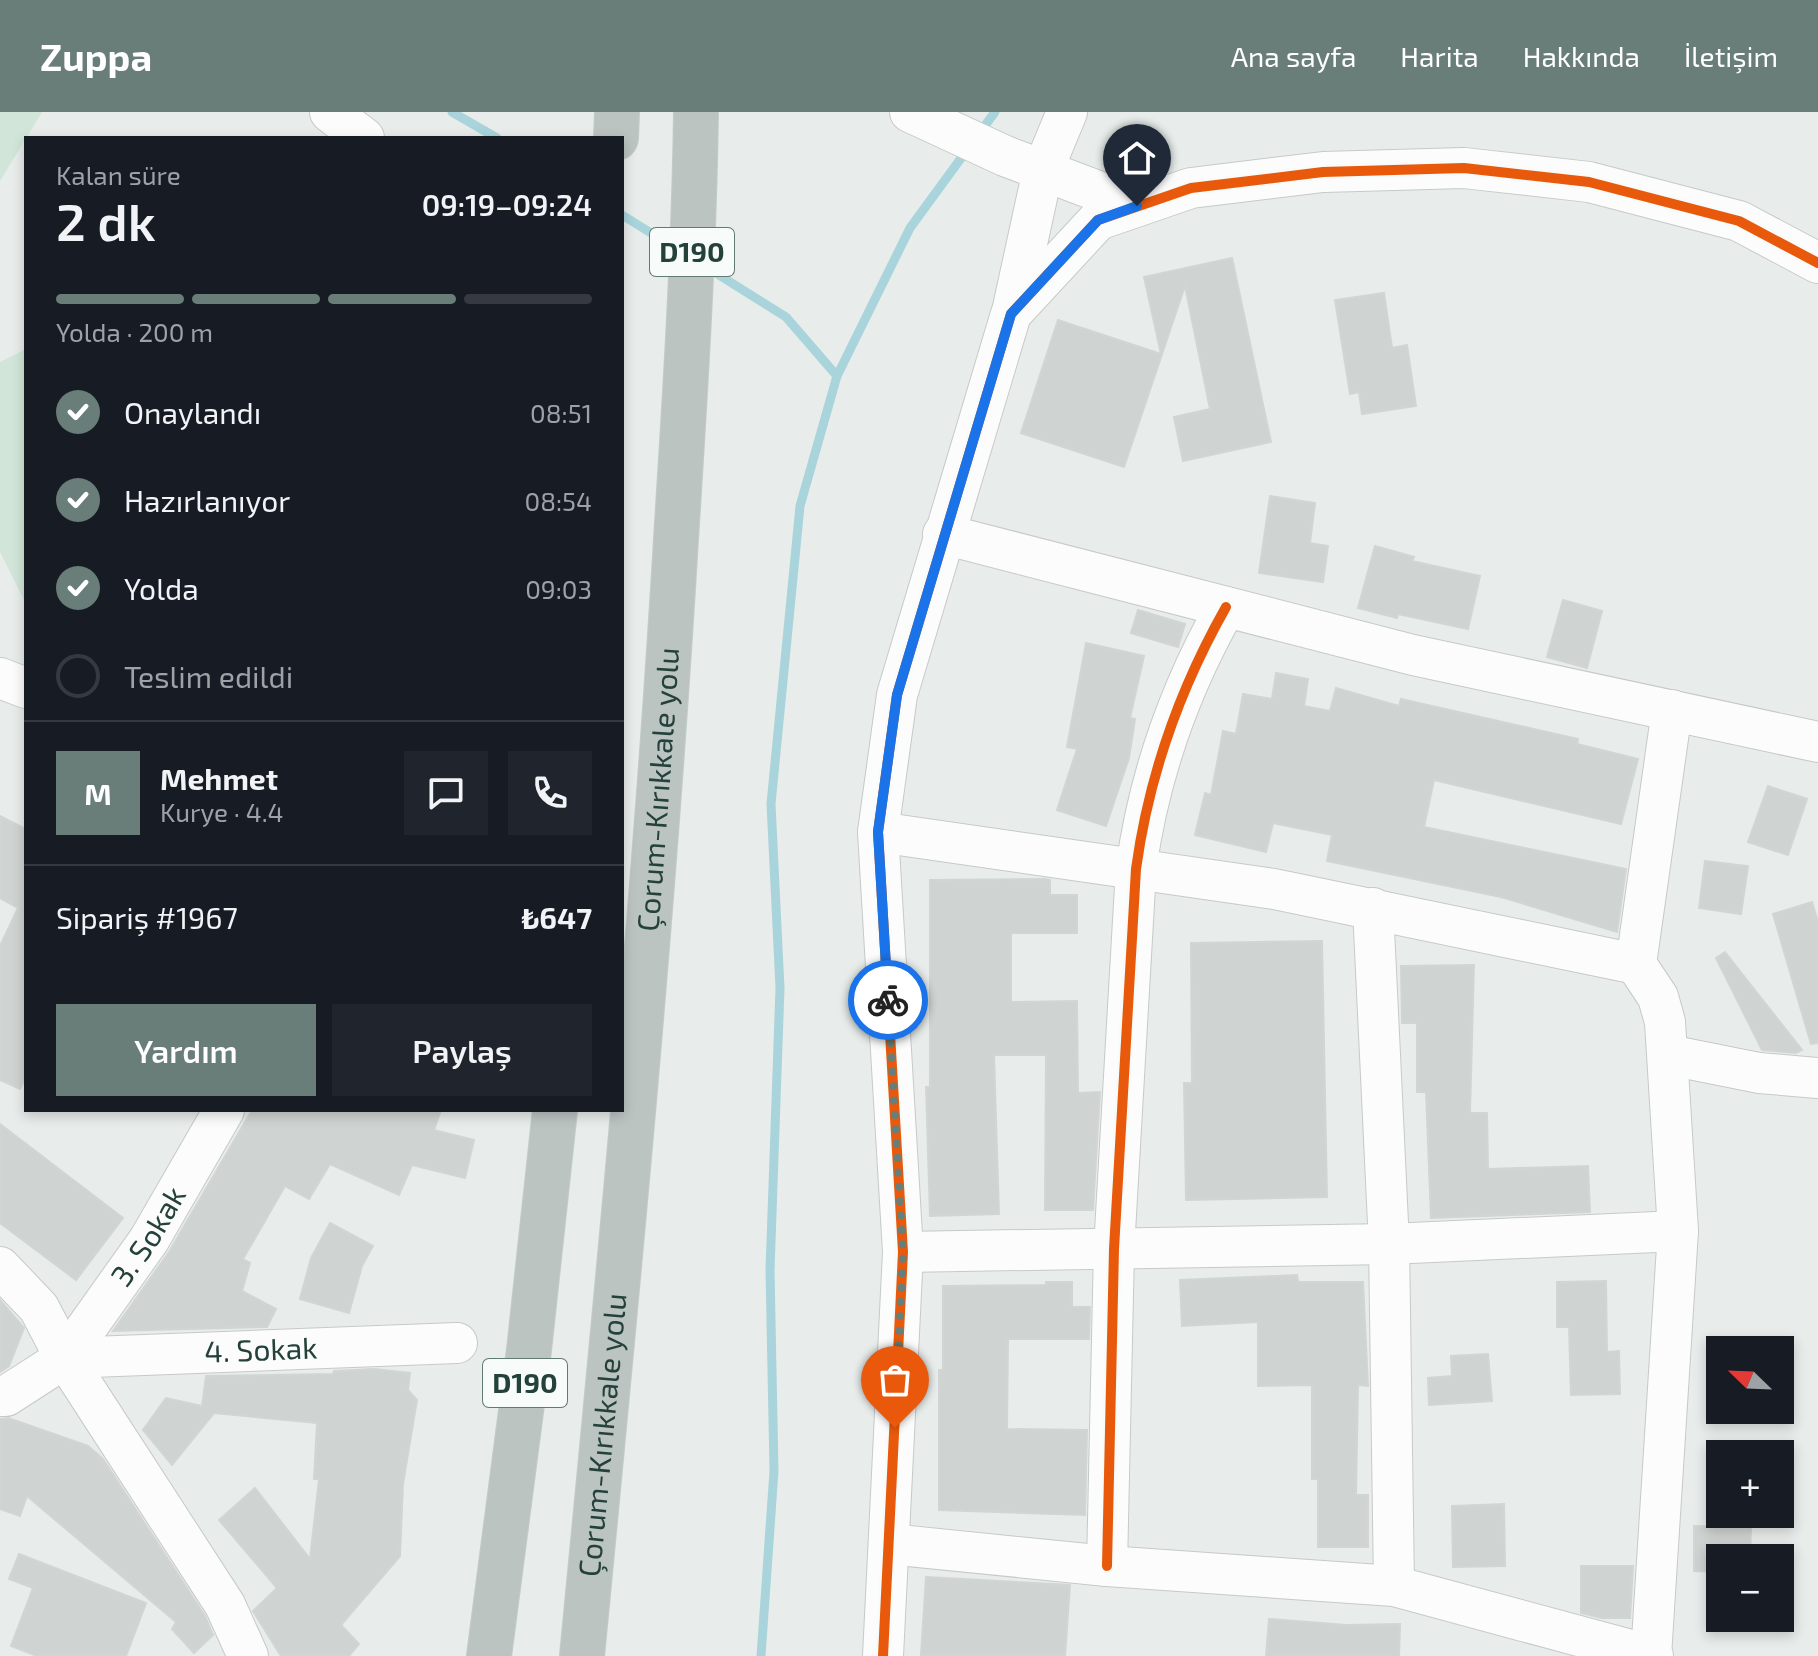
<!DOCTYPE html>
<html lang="tr">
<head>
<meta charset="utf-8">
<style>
  body { margin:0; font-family:"Exo 2",sans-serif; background:#20242c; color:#f1f3f6; height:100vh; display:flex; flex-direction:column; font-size:30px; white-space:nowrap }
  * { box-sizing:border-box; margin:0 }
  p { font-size:26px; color:#9ea1a6 }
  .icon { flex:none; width:44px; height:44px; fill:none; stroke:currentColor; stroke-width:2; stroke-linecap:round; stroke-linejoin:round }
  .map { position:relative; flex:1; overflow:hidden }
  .side { position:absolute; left:24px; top:24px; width:600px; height:976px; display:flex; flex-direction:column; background:#171b24; border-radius:0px; box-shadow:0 4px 12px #0003 }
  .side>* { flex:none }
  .needle { width:52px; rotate:293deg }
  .fabs { position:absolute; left:1706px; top:1224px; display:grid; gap:16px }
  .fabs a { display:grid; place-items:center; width:88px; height:88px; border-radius:0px; background:#171b24; box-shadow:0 4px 12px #0003; font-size:40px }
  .pin { position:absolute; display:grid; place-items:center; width:68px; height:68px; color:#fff; margin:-82px -34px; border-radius:50% 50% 50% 0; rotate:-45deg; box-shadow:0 0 8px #0007 }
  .pin .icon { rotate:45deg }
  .courier { position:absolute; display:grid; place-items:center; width:80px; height:80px; margin:-40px; border:6px solid #1a73e8; border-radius:50%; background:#fff; color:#222; box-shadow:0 2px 10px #0007 }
  .overview em { font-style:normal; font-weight:600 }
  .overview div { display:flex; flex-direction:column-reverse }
  .overview { display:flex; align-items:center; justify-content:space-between; height:136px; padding:0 32px }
  h1 { font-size:52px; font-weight:600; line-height:60px }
  .bar { display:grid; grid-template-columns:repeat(4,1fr); gap:12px 8px; align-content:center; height:96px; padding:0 32px }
  .bar i { height:10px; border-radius:6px; background:#363941 }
  .bar .active { background:#697e78 }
  .bar p { grid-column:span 4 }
  .line { display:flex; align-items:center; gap:20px; padding:0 32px; border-top:2px solid #363941 }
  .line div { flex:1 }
  .round { display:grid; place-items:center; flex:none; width:84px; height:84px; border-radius:0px; background:#20242c }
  ol { padding:0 32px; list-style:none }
  li { display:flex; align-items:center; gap:24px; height:88px }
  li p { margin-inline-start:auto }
  li .icon { padding:8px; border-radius:50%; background:#697e78; color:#fff; stroke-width:4 }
  li:last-child { color:#9ea1a6 }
  li i { width:44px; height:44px; border:4px solid #363941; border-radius:50% }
  .primary-button { display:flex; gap:16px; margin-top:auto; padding:16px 32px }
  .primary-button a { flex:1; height:92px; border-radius:0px; background:#697e78; color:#fff; font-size:32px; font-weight:600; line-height:92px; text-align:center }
  .primary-button a+a { background:#20242c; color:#f1f3f6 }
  header { display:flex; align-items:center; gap:48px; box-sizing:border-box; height:112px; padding:0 40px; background:#697e78; color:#fff }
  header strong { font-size:38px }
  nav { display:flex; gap:44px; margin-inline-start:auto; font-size:28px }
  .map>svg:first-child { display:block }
  .green { fill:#d1e6d8 }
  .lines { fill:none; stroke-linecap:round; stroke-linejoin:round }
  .stream { stroke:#a9d4db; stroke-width:9 }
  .building { fill:#cfd4d2; stroke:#d1d6d4; stroke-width:2 }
  .minor-casing { stroke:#c5cac8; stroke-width:42 }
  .highway-casing { stroke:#c3ccc9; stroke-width:46 }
  .minor { stroke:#fcfcfc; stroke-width:40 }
  .highway { stroke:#bcc4c2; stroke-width:44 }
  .cycleway-casing { stroke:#f7fbf9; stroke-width:15 }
  .cycleway { stroke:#e8590c; stroke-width:10 }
  .done { stroke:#697e78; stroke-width:8; stroke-dasharray:0 14.4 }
  .route { stroke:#1a73e8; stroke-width:10 }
  .labels { text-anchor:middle; stroke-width:8; stroke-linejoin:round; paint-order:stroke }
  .shield { fill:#f7fbf9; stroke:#637a73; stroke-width:2 }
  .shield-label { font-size:28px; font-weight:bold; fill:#24423a }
  .street-label { font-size:30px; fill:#24423a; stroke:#f7fbf9 }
</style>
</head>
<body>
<header>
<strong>Zuppa</strong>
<nav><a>Ana sayfa</a><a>Harita</a><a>Hakkında</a><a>İletişim</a></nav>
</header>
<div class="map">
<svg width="1818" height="1544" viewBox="0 0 1818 1544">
  <rect width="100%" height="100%" fill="#e8edeb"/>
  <g class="green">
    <polygon points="0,0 42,0 0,69"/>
    <polygon points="26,237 26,492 0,440 0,250"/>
  </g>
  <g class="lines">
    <g class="stream">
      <polyline points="452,0 497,26"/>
      <polyline points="978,23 995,0"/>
      <polyline points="622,103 680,139"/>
      <polyline points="703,153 786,205 837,264"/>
      <polyline points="761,1544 774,1359 770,1158 780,876 771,692 800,394 837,264 910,116 967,38"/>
    </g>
  </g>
  <g class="building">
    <polygon points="1232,146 1271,330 1183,349 1174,305 1210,297 1185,174 1124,355 1021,321 1058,208 1161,242 1144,165"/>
    <polygon points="1384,181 1392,236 1407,233 1416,294 1362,302 1359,280 1350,282 1335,188"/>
    <polygon points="1270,384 1315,391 1310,431 1328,434 1323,470 1259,461"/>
    <polygon points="1375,434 1414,445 1412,449 1480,464 1468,517 1398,502 1397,506 1358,496"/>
    <polygon points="1563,488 1602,499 1587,556 1547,545"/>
    <polygon points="1138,498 1185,512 1178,535 1131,521"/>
    <polygon points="1086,531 1144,544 1130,606 1135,607 1129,646 1106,714 1057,698 1077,637 1067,635"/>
    <polygon points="1276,561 1308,567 1304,594 1330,599 1336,576 1399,594 1401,587 1578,627 1577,632 1638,647 1621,712 1434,668 1424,715 1626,757 1617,820 1501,785 1327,749 1332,723 1273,711 1266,740 1195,723 1205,681 1211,683 1223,619 1236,622 1243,582 1272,587"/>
    <polygon points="1768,674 1807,687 1788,743 1748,730"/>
    <polygon points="0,704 26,717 26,964 20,977 0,968 0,834 18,796 0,786"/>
    <polygon points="1705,749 1748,754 1741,802 1699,796"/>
    <polygon points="1045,767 1050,768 1050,783 1077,783 1077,821 1011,821 1011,890 1077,889 1078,981 1100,980 1093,1098 1045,1098 1046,943 994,943 999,1102 930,1104 926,975 930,975 930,768"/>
    <polygon points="1812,790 1818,810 1818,931 1811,932 1773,802"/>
    <polygon points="1322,829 1327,1085 1186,1088 1184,971 1192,971 1191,831"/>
    <polygon points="1725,840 1802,938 1796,941 1762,938 1716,846"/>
    <polygon points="1474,853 1470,1001 1487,1001 1488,1057 1588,1054 1590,1100 1431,1106 1426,980 1417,980 1417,911 1402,911 1401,854"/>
    <polygon points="252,998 441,998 434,1018 474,1028 465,1066 412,1053 399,1083 330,1052 309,1087 285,1074 243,1147 250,1151 242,1179 276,1197 267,1215 113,1219 169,1140"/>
    <polygon points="0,1012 123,1106 76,1168 0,1111"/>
    <polygon points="330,1111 373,1134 362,1154 349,1201 300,1187 311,1146"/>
    <polygon points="1297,1163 1298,1170 1363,1170 1368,1274 1358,1273 1356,1383 1368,1383 1368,1435 1318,1435 1318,1367 1312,1367 1312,1273 1258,1274 1258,1210 1182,1214 1180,1168"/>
    <polygon points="1606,1169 1607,1240 1619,1239 1620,1282 1571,1283 1569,1215 1557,1215 1557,1170"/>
    <polygon points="1046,1170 1072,1170 1072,1195 1090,1195 1089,1227 1008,1227 1007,1317 1087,1318 1085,1403 939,1398 939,1258 943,1258 943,1174 1046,1173"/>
    <polygon points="0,1188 24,1216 9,1254 0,1260"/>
    <polygon points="1488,1242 1492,1289 1429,1293 1428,1266 1452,1264 1451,1244"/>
    <polygon points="374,1257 410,1261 408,1278 417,1288 403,1372 400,1444 341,1513 359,1532 349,1544 281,1544 253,1499 277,1476 219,1408 255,1376 310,1447 319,1367 314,1367 317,1311 214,1301 172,1353 143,1318 166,1286 202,1294 206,1264 333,1262 334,1259"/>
    <polygon points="8,1306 88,1334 103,1347 205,1504 213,1523 194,1541 172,1517 176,1510 27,1384 20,1404 0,1397 0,1307"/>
    <polygon points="1504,1392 1505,1454 1453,1455 1452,1394"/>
    <polygon points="1694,1414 1751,1415 1750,1446 1720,1446 1720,1460 1694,1459"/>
    <polygon points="19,1442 146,1491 126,1544 37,1544 11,1534 33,1476 9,1467"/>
    <polygon points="1581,1454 1633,1454 1630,1506 1602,1506 1581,1501"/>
    <polygon points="926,1465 1070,1473 1065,1544 921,1543"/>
    <polygon points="1269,1507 1347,1513 1400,1512 1399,1544 1266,1544"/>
  </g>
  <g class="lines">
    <defs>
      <g id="minor">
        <polyline points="330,0 364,26"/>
        <polyline points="910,0 1005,44 1137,94"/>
        <polyline points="1012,200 1043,58 1067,0"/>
        <polyline points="943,422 1413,543 1818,630"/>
        <polyline points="0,566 26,576"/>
        <polyline points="878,720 1274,777 1636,852"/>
        <polyline points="1373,796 1389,1132 1394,1474"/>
        <polyline points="1669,943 1759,961 1818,966"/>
        <polyline points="903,1140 1389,1132 1678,1119"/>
        <polyline points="0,1155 39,1196 65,1246 225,1493 248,1544"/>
        <path id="s1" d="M65 1246 457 1231"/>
        <path id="s2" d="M0 1284H6L65 1246 149 1128 224 998"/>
        <polyline points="889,1432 1107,1454 1394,1474 1653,1544"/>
        <path d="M1107 1454 1114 1137 1136 757C1149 662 1179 578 1226 495"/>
        <polyline points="883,1544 903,1140 878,720 897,583 1011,202 1098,108 1191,76 1323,60 1464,56 1589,70 1739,109 1818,151"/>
        <polyline points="1651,1544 1678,1119 1665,910 1658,885 1636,852 1672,598"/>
      </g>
      <g id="highway">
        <polyline points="616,26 617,0"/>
        <polyline points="489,1544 529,1238 555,998"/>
        <path id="s3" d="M582 1544C618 1172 654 800 676 427 685 285 694 143 696 0"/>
      </g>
    </defs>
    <use href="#minor" class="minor-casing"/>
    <use href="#highway" class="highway-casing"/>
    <use href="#minor" class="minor"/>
    <use href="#highway" class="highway"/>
    <defs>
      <g id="cycleway">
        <path d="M1107 1454 1114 1137 1136 757C1149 662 1179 578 1226 495"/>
        <polyline points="883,1544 903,1140 878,720 897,583 1011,202 1098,108 1191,76 1323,60 1464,56 1589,70 1739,109 1818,151"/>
      </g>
    </defs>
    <use href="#cycleway" class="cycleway-casing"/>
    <use href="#cycleway" class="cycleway"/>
  </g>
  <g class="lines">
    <polyline class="done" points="888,888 903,1140 895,1316"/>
    <polyline class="route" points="888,888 878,720 897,583 1011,202 1098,108 1137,94"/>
  </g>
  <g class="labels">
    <g class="shield">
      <rect x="650" y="116" width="84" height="48" rx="6"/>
      <rect x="483" y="1247" width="84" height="48" rx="6"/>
    </g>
    <g class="shield-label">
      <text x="692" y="150">D190</text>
      <text x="525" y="1281">D190</text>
    </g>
    <g class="street-label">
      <text dy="10" stroke="none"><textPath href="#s3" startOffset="870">Çorum-Kırıkkale yolu</textPath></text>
      <text dy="10" stroke="none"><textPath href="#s2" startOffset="224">3. Sokak</textPath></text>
      <text dy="10" stroke="none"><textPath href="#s1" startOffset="196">4. Sokak</textPath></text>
      <text dy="10" stroke="none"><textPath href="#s3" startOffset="222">Çorum-Kırıkkale yolu</textPath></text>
    </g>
  </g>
</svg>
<div class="fabs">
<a><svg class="needle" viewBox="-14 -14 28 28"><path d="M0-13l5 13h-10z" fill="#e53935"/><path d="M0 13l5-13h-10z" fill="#9ea1a6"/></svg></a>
<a>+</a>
<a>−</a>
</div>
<div class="pin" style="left:895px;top:1316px;background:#ea580c"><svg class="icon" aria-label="bag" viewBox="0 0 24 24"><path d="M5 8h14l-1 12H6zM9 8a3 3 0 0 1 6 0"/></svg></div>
<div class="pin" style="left:1137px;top:94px;background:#1f2937"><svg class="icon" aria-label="home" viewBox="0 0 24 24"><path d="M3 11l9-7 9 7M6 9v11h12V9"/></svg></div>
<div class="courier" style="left:888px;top:888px"><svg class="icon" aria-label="bike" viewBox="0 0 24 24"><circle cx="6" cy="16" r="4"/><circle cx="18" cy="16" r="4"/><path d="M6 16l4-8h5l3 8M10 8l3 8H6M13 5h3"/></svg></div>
<section class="side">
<div class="overview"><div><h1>2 dk</h1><p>Kalan süre</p></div><em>09:19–09:24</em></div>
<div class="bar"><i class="active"></i><i class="active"></i><i class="active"></i><i></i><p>Yolda · 200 m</p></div>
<ol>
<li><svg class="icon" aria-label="check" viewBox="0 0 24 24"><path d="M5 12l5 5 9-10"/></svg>Onaylandı<p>08:51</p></li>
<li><svg class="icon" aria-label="check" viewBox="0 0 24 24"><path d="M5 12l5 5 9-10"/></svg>Hazırlanıyor<p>08:54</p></li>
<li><svg class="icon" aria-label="check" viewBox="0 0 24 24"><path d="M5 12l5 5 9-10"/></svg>Yolda<p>09:03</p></li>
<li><i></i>Teslim edildi</li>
</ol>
<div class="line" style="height:144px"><b class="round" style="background:#697e78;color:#fff">M</b><div><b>Mehmet</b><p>Kurye · 4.4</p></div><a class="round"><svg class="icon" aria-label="chat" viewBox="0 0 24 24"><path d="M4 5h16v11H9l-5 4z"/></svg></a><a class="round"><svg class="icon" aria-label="phone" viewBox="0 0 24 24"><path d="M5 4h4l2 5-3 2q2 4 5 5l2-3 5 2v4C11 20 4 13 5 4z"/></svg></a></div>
<div class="line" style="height:104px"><div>Sipariş #1967</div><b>₺647</b></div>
<div class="primary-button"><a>Yardım</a><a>Paylaş</a></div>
</section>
</div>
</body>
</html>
